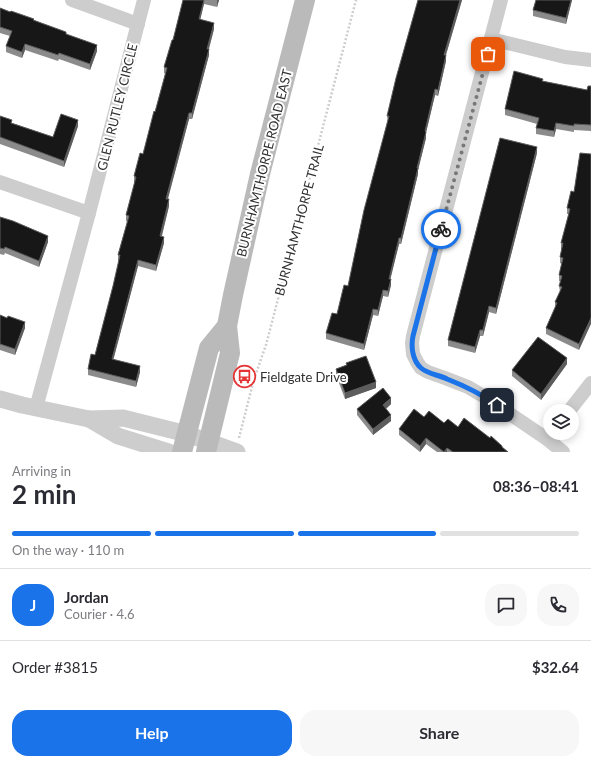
<!DOCTYPE html>
<html lang="en">
<head>
<meta charset="utf-8">
<style>
  body { margin:0; font-family:Lato,sans-serif; background:#f7f7f7; color:#2b2b33; height:100vh; display:flex; flex-direction:column; font-size:15px; white-space:nowrap }
  * { box-sizing:border-box; margin:0 }
  p { font-size:13px; color:#7c7c81 }
  .icon { flex:none; width:22px; height:22px; fill:none; stroke:currentColor; stroke-width:2; stroke-linecap:round; stroke-linejoin:round }
  .map { position:relative; height:452px; overflow:hidden }
  .drawer { display:flex; flex-direction:column; background:#fff; flex:1 }
  .drawer>* { flex:none }
  .controls { position:absolute; left:543px; top:404px; display:grid; gap:8px }
  .controls a { display:grid; place-items:center; width:36px; height:36px; border-radius:50%; background:#fff; box-shadow:0 2px 10px #0003; font-size:20px }
  .pin { position:absolute; display:grid; place-items:center; width:34px; height:34px; color:#fff; margin:-17px; border-radius:8px; box-shadow:0 2px 6px #0006 }
  .courier { position:absolute; display:grid; place-items:center; width:40px; height:40px; margin:-20px; border:3px solid #1a73e8; border-radius:50%; background:#fff; color:#222; box-shadow:0 1px 5px #0007 }
  .overview em { font-style:normal; font-weight:700 }
  .overview div { display:flex; flex-direction:column-reverse }
  .overview { display:flex; align-items:center; justify-content:space-between; height:68px; padding:0 12px }
  h1 { font-size:26px; font-weight:700; line-height:30px }
  .bar { display:grid; grid-template-columns:repeat(4,1fr); gap:6px 4px; align-content:center; height:48px; padding:0 12px }
  .bar i { height:5px; border-radius:3px; background:#e1e1e2 }
  .bar .selected { background:#1a73e8 }
  .bar p { grid-column:span 4 }
  .line { display:flex; align-items:center; gap:10px; padding:0 12px; border-top:1px solid #e1e1e2 }
  .line div { flex:1 }
  .round { display:grid; place-items:center; flex:none; width:42px; height:42px; border-radius:16px; background:#f7f7f7 }
  .button { display:flex; gap:8px; margin-top:auto; padding:8px 12px }
  .button a { flex:1; height:46px; border-radius:16px; background:#1a73e8; color:#fff; font-size:16px; font-weight:700; line-height:46px; text-align:center }
  .button a+a { background:#f7f7f7; color:#2b2b33 }
  .map>svg:first-child { display:block }
  .lines { fill:none; stroke-linecap:round; stroke-linejoin:round }
  .path { stroke:#cdcdcd; stroke-width:2.5; stroke-dasharray:2 2; stroke-linecap:butt }
  .minor { stroke:#cdcdcd; stroke-width:14 }
  .tertiary { stroke:#cdcdcd; stroke-width:17 }
  .secondary { stroke:#bababa; stroke-width:20 }
  .wall { fill:#8b8b8b }
  .shaded-wall { fill:#5d5d5d }
  .building { fill:#171717; stroke:#5d5d5d }
  .done { stroke:#787878; stroke-width:4; stroke-dasharray:0 7.2 }
  .route { stroke:#1a73e8; stroke-width:5 }
  .labels { text-anchor:middle; stroke-width:4; stroke-linejoin:round; paint-order:stroke }
  .street-label { font-size:13px; fill:#303030; stroke:#fff }
  .poi-label { font-size:13px; fill:#303030; stroke:#fff; text-anchor:start }
</style>
</head>
<body>
<div class="map">
<svg width="591" height="452" viewBox="0 0 591 452">
  <rect width="100%" height="100%" fill="#fff"/>
  <g class="lines">
    <polyline class="path" points="239,438 254,379 266,345 356,0"/>
    <g class="minor">
      <polyline points="72,0 138,24"/>
      <polyline points="501,0 413,336 412,343 413,354 417,362 421,368 428,372 445,378 468,387 485,397 547,439 563,452"/>
      <polyline points="491,39 565,57 591,60"/>
      <polyline points="0,182 89,213"/>
      <polyline points="36,408 89,213 144,0"/>
      <polyline points="569,411 591,383"/>
    </g>
    <g class="tertiary">
      <polyline points="0,399 22,405 89,419 123,418 187,434 237,452"/>
      <polyline points="89,419 118,436 169,452"/>
    </g>
    <g class="secondary">
      <polyline points="182,452 209,348 227,326"/>
      <polyline points="206,452 230,353 227,326 233,295 260,174 305,0"/>
    </g>
  </g>
  <g class="wall">
    <polygon points="183,0 219,0 217,7 204,4 200,19 214,29 209,49 209,55 192,119 189,119 168,199 169,206 162,236 164,243 156,271 138,266 113,359 140,372 136,387 88,375 88,369 95,355 113,286 119,261 118,261 118,255 127,222 126,221 126,215 135,183 134,182 134,176 143,154 155,112 165,74 164,73 164,67 173,40"/>
    <polygon points="418,0 462,0 446,55 446,61 438,96 435,95 429,120 426,132 426,138 418,170 418,174 401,244 399,244 390,279 391,285 388,297 383,296 378,316 373,315 364,350 326,339 326,333 337,314 348,286 388,122 387,116"/>
    <polygon points="536,0 572,0 566,24 533,16 533,10"/>
    <polygon points="0,8 34,20 66,35 97,51 90,70 59,59 58,61 25,50 22,58 6,52 6,46 10,36 0,33"/>
    <polygon points="543,81 587,90 591,86 591,131 574,130 574,132 556,129 554,137 536,134 536,128 537,124 505,115 505,109"/>
    <polygon points="0,116 12,123 53,137 78,126 64,167 0,144"/>
    <polygon points="537,153 496,314 489,312 483,336 480,336 475,353 448,346 448,340"/>
    <polygon points="580,153 579,350 546,334 546,328 555,308 555,302 560,292 559,286 561,282 559,281 559,275 562,264 560,263 560,257 562,249 561,249 561,243 569,214 567,214 567,208 574,192"/>
    <polygon points="0,217 48,242 39,267 5,253 4,255 0,254"/>
    <polygon points="0,315 25,328 15,355 0,350"/>
    <polygon points="346,363 376,388 345,399 336,375 336,369 346,365"/>
    <polygon points="567,364 541,400 512,376 512,370"/>
    <polygon points="391,404 386,409 391,421 373,435 357,415 357,409"/>
    <polygon points="424,417 444,423 458,427 502,447 508,452 437,452 426,444 420,452 399,435 399,429"/>
  </g>
  <g class="shaded-wall">
    <polygon points="204,0 204,4 199,25 199,19"/>
    <polygon points="217,0 219,0 217,7"/>
    <polygon points="460,0 462,0 444,61 444,55"/>
    <polygon points="571,0 572,0 566,24 566,18"/>
    <polygon points="214,23 214,29 207,55 207,49"/>
    <polygon points="25,44 25,50 22,58 22,52"/>
    <polygon points="97,45 97,51 90,70 90,64"/>
    <polygon points="209,49 209,55 192,119 192,113"/>
    <polygon points="446,55 446,61 438,96 438,90"/>
    <polygon points="435,89 435,95 425,137 425,131"/>
    <polygon points="189,113 189,119 166,205 166,199"/>
    <polygon points="78,120 78,126 64,167 64,161"/>
    <polygon points="556,123 556,129 554,137 554,131"/>
    <polygon points="426,132 426,138 418,170 418,174 401,244 401,238 417,168"/>
    <polygon points="537,147 537,153 496,314 496,308"/>
    <polygon points="169,199 169,206 160,242 160,236"/>
    <polygon points="48,236 48,242 39,267 39,261"/>
    <polygon points="164,237 164,243 156,271 156,265"/>
    <polygon points="399,238 399,244 389,285 389,279"/>
    <polygon points="138,260 138,266 112,365 112,359"/>
    <polygon points="391,279 391,285 388,297 388,291"/>
    <polygon points="383,290 383,296 378,316 378,310"/>
    <polygon points="489,306 489,312 483,336 483,330"/>
    <polygon points="373,309 373,315 364,350 364,344"/>
    <polygon points="591,318 591,324 579,350 579,344"/>
    <polygon points="25,322 25,328 15,355 15,349"/>
    <polygon points="480,330 480,336 475,353 475,347"/>
    <polygon points="567,358 567,364 541,400 541,394"/>
    <polygon points="140,366 140,372 136,387 136,381"/>
    <polygon points="376,382 376,388 345,399 345,393"/>
    <polygon points="391,398 391,404 383,411 383,405"/>
    <polygon points="391,415 391,421 373,435 373,429"/>
    <polygon points="426,438 426,444 420,452 420,446"/>
    <polygon points="447,448 447,452 444,452"/>
  </g>
  <g class="building">
    <polygon points="183,0 204,0 199,19 214,23 207,49 209,49 192,113 189,113 166,199 169,199 160,236 164,237 156,265 138,260 112,359 140,366 136,381 88,369 91,354 95,355 113,286 120,255 118,255 129,216 126,215 136,177 134,176 140,153 143,154 154,111 155,112 167,68 164,67 172,40 173,40"/>
    <polygon points="418,0 460,0 444,55 446,55 438,90 435,89 429,114 425,131 426,132 417,168 418,168 401,238 399,238 389,279 391,279 388,291 383,290 378,310 373,309 364,344 326,333 332,313 337,314 344,285 348,286 364,210 389,116 387,116 396,78"/>
    <polygon points="536,0 571,0 566,18 533,10"/>
    <polygon points="0,8 10,12 11,11 34,19 33,20 66,32 66,34 97,45 90,64 59,53 58,55 25,44 22,52 6,46 12,31 0,27"/>
    <polygon points="514,71 543,79 542,81 587,90 588,86 591,86 591,125 574,124 574,126 556,123 554,131 536,128 539,118 505,109"/>
    <polygon points="61,114 78,120 64,161 0,137 0,116 12,120 11,123 53,137"/>
    <polygon points="500,138 537,147 496,308 489,306 483,330 480,330 475,347 448,340"/>
    <polygon points="580,153 591,154 591,318 579,344 546,328 557,303 555,302 562,287 559,286 562,276 559,275 563,258 560,257 563,243 561,243 570,209 567,208 571,191 574,192"/>
    <polygon points="0,217 13,221 48,236 39,261 5,247 4,249 0,248"/>
    <polygon points="0,315 7,318 8,316 25,322 15,349 0,344"/>
    <polygon points="538,337 567,358 541,394 512,370"/>
    <polygon points="366,356 376,382 345,393 336,369 347,365 346,363"/>
    <polygon points="383,388 391,398 383,405 391,415 373,429 357,409"/>
    <polygon points="414,409 424,417 429,411 444,423 448,419 458,427 464,418 490,438 491,436 502,446 502,447 508,452 453,452 447,448 444,452 426,438 420,446 399,429"/>
  </g>
  <g class="lines">
    <polyline class="done" points="441,229 488,54"/>
    <path class="route" d="M441 229 413 336C411 346 412 360 421 368 428 374 439 375 447 379 465 386 481 394 497 405"/>
  </g>
  <defs>
    <symbol id="bus-ring" viewBox="-11 -11 22 22"><circle r="9.5" fill="#fff" stroke="#e53435" stroke-width="1.5"/><path d="M-5-6H5V4H4V6H2V4H-2V6H-4V4H-5ZM-3.5-4V0h7V-4ZM-3.5 1.2v1.5H-2V1.2ZM2 1.2v1.5H3.5V1.2Z" fill="#e53435"/></symbol>
  </defs>
  <g fill-rule="evenodd">
    <use href="#bus-ring" x="232" y="364" width="25" height="25"/>
  </g>
  <g class="labels">
    <g class="street-label">
      <text transform="translate(117 107) rotate(-76)" y="5">GLEN RUTLEY CIRCLE</text>
      <text transform="translate(264 163) rotate(-76)" y="5">BURNHAMTHORPE ROAD EAST</text>
      <text transform="translate(299 220) rotate(-75)" y="5">BURNHAMTHORPE TRAIL</text>
    </g>
    <g class="poi-label">
      <text x="260" y="382">Fieldgate Drive</text>
    </g>
  </g>
</svg>
<div class="controls">
<a><svg class="icon" aria-label="layers" viewBox="0 0 24 24"><path d="M12 4l9 5-9 5-9-5zM3 14l9 5 9-5"/></svg></a>
</div>
<div class="pin" style="left:488px;top:54px;background:#ea580c"><svg class="icon" aria-label="bag" viewBox="0 0 24 24"><path d="M5 8h14l-1 12H6zM9 8a3 3 0 0 1 6 0"/></svg></div>
<div class="pin" style="left:497px;top:405px;background:#1f2937"><svg class="icon" aria-label="home" viewBox="0 0 24 24"><path d="M3 11l9-7 9 7M6 9v11h12V9"/></svg></div>
<div class="courier" style="left:441px;top:229px"><svg class="icon" aria-label="bike" viewBox="0 0 24 24"><circle cx="6" cy="16" r="4"/><circle cx="18" cy="16" r="4"/><path d="M6 16l4-8h5l3 8M10 8l3 8H6M13 5h3"/></svg></div>
</div>
<section class="drawer">
<div class="overview"><div><h1>2 min</h1><p>Arriving in</p></div><em>08:36–08:41</em></div>
<div class="bar"><i class="selected"></i><i class="selected"></i><i class="selected"></i><i></i><p>On the way · 110 m</p></div>
<div class="line" style="height:72px"><b class="round" style="background:#1a73e8;color:#fff">J</b><div><b>Jordan</b><p>Courier · 4.6</p></div><a class="round"><svg class="icon" aria-label="chat" viewBox="0 0 24 24"><path d="M4 5h16v11H9l-5 4z"/></svg></a><a class="round"><svg class="icon" aria-label="phone" viewBox="0 0 24 24"><path d="M5 4h4l2 5-3 2q2 4 5 5l2-3 5 2v4C11 20 4 13 5 4z"/></svg></a></div>
<div class="line" style="height:52px"><div>Order #3815</div><b>$32.64</b></div>
<div class="button"><a>Help</a><a>Share</a></div>
</section>
</body>
</html>
